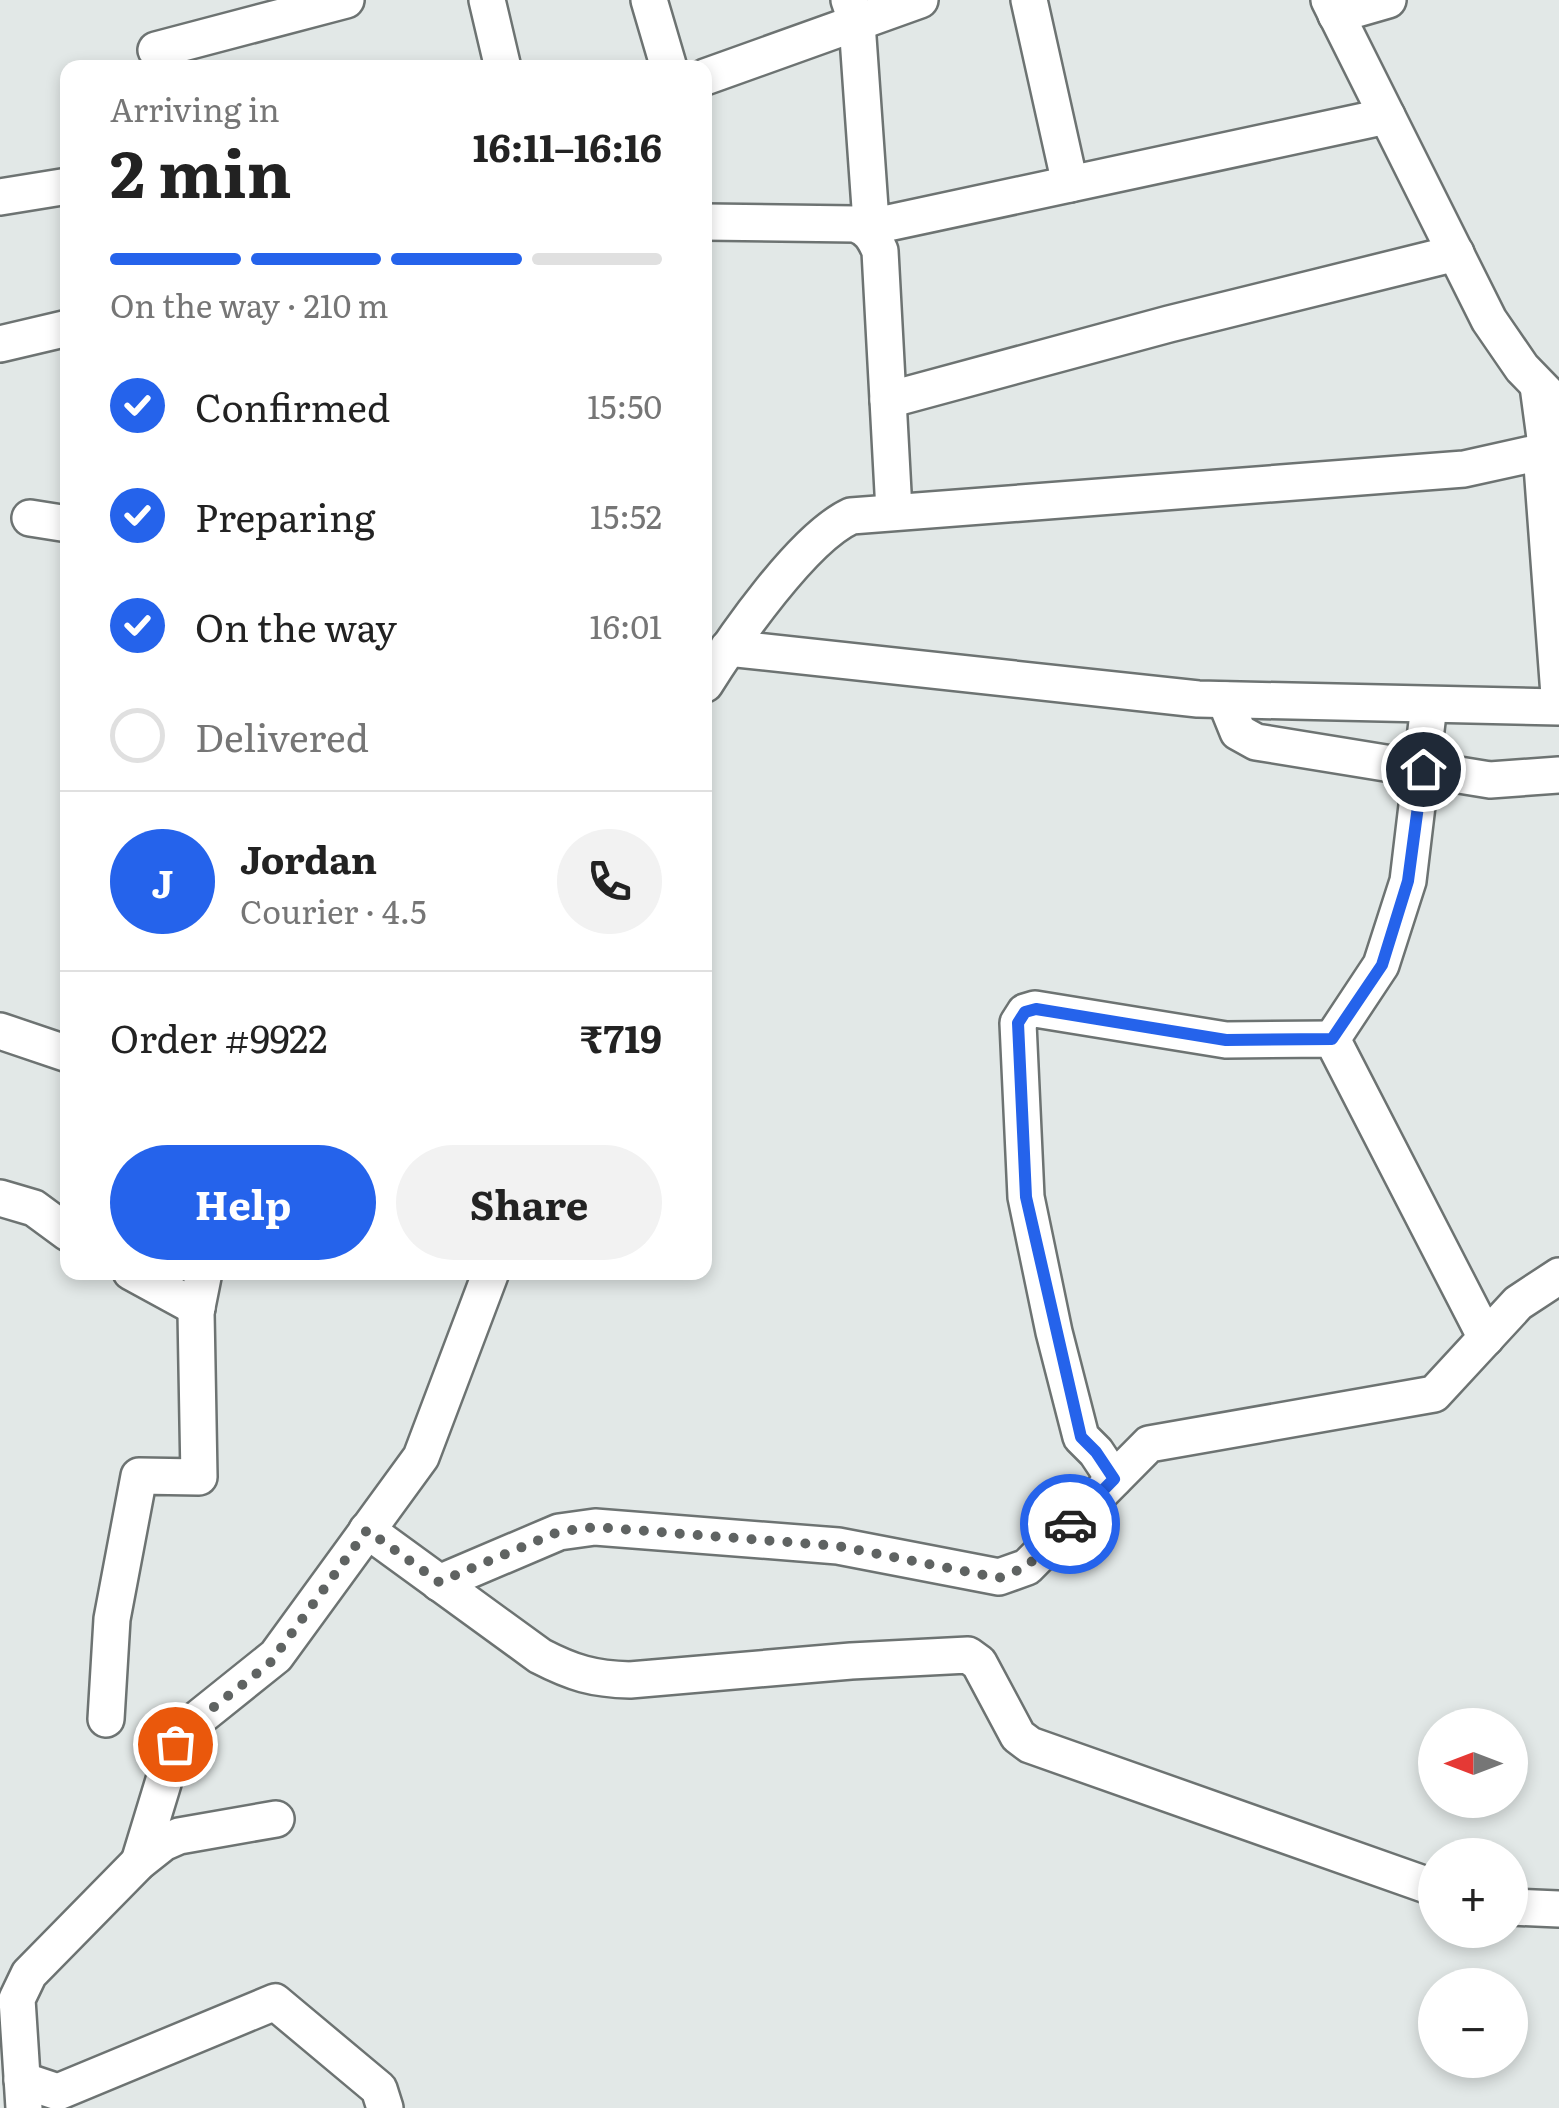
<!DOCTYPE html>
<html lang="en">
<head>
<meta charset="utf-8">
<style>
  body { margin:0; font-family:Literata,serif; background:#f2f2f2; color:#222; height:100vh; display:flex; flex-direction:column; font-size:38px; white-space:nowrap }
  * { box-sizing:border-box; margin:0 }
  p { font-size:32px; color:#767676 }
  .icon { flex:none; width:55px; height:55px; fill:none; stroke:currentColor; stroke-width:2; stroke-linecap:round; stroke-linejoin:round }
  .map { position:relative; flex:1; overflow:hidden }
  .side { position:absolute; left:60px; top:60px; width:652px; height:1220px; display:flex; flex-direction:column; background:#fff; border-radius:20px; box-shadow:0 5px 15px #0003 }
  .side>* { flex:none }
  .needle { width:65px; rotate:270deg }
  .buttons { position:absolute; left:1418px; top:1708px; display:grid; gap:20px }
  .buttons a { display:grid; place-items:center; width:110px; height:110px; border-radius:50%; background:#fff; box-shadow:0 5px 15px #0003; font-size:50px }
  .pin { position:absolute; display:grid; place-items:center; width:85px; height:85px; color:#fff; margin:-42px; border:5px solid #fff; border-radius:50%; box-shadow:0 2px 10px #0007 }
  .courier { position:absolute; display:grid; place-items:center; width:100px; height:100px; margin:-50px; border:8px solid #2563eb; border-radius:50%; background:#fff; color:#222; box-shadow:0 2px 12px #0007 }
  .overview em { font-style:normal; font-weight:700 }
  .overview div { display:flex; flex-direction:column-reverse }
  .overview { display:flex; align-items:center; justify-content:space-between; height:170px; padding:0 50px }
  h1 { font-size:65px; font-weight:700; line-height:75px }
  .bar { display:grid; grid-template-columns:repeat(4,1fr); gap:15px 10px; align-content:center; height:120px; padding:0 50px }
  .bar i { height:12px; border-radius:8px; background:#e0e0e0 }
  .bar .selected { background:#2563eb }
  .bar p { grid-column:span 4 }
  .line { display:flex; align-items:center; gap:25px; padding:0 50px; border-top:2px solid #e0e0e0 }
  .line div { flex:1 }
  .round { display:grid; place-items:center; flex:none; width:105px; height:105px; border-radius:52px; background:#f2f2f2 }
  ol { padding:0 50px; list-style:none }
  li { display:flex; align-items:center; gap:30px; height:110px }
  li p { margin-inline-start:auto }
  li .icon { padding:10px; border-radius:50%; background:#2563eb; color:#fff; stroke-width:4 }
  li:last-child { color:#767676 }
  li i { width:55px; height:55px; border:5px solid #e0e0e0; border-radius:50% }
  .primary-button { display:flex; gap:20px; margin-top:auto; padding:20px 50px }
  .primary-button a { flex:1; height:115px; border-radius:60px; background:#2563eb; color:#fff; font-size:40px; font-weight:700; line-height:115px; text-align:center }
  .primary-button a+a { background:#f2f2f2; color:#222 }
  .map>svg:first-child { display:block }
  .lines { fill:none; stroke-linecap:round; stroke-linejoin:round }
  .street-casing { stroke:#6d7372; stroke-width:40 }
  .street { stroke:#fff; stroke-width:35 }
  .done { stroke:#5f6362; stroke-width:10; stroke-dasharray:0 18 }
  .route { stroke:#2563eb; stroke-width:12 }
</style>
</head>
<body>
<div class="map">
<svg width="1559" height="2108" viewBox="0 0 1559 2108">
  <rect width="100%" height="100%" fill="#e2e8e7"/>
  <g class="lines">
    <defs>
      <g id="street">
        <polyline points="487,0 503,68"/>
        <polyline points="649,0 669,68"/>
        <polyline points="849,0 857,23 870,208 865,228 1387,116"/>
        <polyline points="1029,0 1070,184"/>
        <polyline points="1329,0 1489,320 1522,368 1559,406"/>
        <polyline points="1336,15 1388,0"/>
        <polyline points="156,50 346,0"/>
        <polyline points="705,77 920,0"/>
        <polyline points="0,197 68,186"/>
        <path d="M705 222 855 224C869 229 874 237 880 251L894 511"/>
        <polyline points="0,344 68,328"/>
        <polyline points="1538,386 1545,438 1541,452 1559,695"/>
        <polyline points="888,400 1169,324 1456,253"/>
        <polyline points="30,518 68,524"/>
        <polyline points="728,648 1198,699 1559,707"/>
        <path d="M705 684C734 638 803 538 851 516L1464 469 1559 448"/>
        <polyline points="1225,700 1238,732 1256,742 1490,780 1559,775"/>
        <polyline points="0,1031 68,1054"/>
        <polyline points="1332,1039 1381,965 1408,881 1429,705"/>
        <polyline points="0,1198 34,1208 68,1233"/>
        <polyline points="131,1272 197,1308"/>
        <polyline points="1114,1479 1096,1452 1081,1437 1054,1332 1026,1197 1018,1023 1025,1012 1035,1009 1226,1040 1332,1039 1486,1338"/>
        <path d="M367 1530 540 1656C573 1673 593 1679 630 1680L851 1661 968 1655 979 1663 1018 1736 1030 1745 1435 1888"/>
        <polyline points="439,1583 559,1532 595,1527 838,1546 999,1577 1027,1567 1149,1444 1434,1394 1518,1303 1559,1276"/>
        <polyline points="106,1719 112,1619 139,1476 199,1477 196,1312 204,1272"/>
        <polyline points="139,1862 175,1744 195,1721 276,1656 421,1457 491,1272"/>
        <polyline points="1510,1907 1559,1909"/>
        <polyline points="22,2080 58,2092 275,2002 379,2089 385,2108"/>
        <polyline points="24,2108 17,1999 29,1974 139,1862 163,1843 179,1836 276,1819"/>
      </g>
    </defs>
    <use href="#street" class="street-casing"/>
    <use href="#street" class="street"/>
  </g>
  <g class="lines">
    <polyline class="done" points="175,1744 196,1721 270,1663 367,1530 439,1582 558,1532 595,1527 838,1546 999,1578 1026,1567 1070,1524"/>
    <polyline class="route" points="1070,1524 1114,1479 1096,1452 1081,1437 1026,1197 1018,1023 1025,1012 1036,1009 1226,1040 1332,1039 1382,965 1408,881 1423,769"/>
  </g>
</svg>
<div class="buttons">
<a><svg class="needle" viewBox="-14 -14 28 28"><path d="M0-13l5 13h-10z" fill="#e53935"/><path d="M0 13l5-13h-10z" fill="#767676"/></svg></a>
<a>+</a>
<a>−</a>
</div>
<div class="pin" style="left:175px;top:1744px;background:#ea580c"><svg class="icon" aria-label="bag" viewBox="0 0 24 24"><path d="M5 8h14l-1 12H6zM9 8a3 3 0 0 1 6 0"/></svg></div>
<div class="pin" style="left:1423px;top:769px;background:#1f2937"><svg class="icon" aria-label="home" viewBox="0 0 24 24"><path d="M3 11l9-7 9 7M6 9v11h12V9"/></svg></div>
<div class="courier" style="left:1070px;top:1524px"><svg class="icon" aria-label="car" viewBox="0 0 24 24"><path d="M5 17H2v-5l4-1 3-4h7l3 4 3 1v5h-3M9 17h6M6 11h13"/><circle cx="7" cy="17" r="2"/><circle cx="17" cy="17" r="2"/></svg></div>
<section class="side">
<div class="overview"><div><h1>2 min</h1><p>Arriving in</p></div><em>16:11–16:16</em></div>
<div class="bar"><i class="selected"></i><i class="selected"></i><i class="selected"></i><i></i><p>On the way · 210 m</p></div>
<ol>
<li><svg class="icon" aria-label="check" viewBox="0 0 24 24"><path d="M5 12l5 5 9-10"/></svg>Confirmed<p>15:50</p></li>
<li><svg class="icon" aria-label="check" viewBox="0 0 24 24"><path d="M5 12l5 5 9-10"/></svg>Preparing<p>15:52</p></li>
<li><svg class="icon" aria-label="check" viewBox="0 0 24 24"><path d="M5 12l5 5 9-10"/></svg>On the way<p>16:01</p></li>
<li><i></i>Delivered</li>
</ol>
<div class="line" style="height:180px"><b class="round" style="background:#2563eb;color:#fff">J</b><div><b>Jordan</b><p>Courier · 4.5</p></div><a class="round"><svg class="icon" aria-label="phone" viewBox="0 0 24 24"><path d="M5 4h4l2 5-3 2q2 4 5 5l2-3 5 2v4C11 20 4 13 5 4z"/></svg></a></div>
<div class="line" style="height:130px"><div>Order #9922</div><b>₹719</b></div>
<div class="primary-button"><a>Help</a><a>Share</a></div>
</section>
</div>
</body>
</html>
